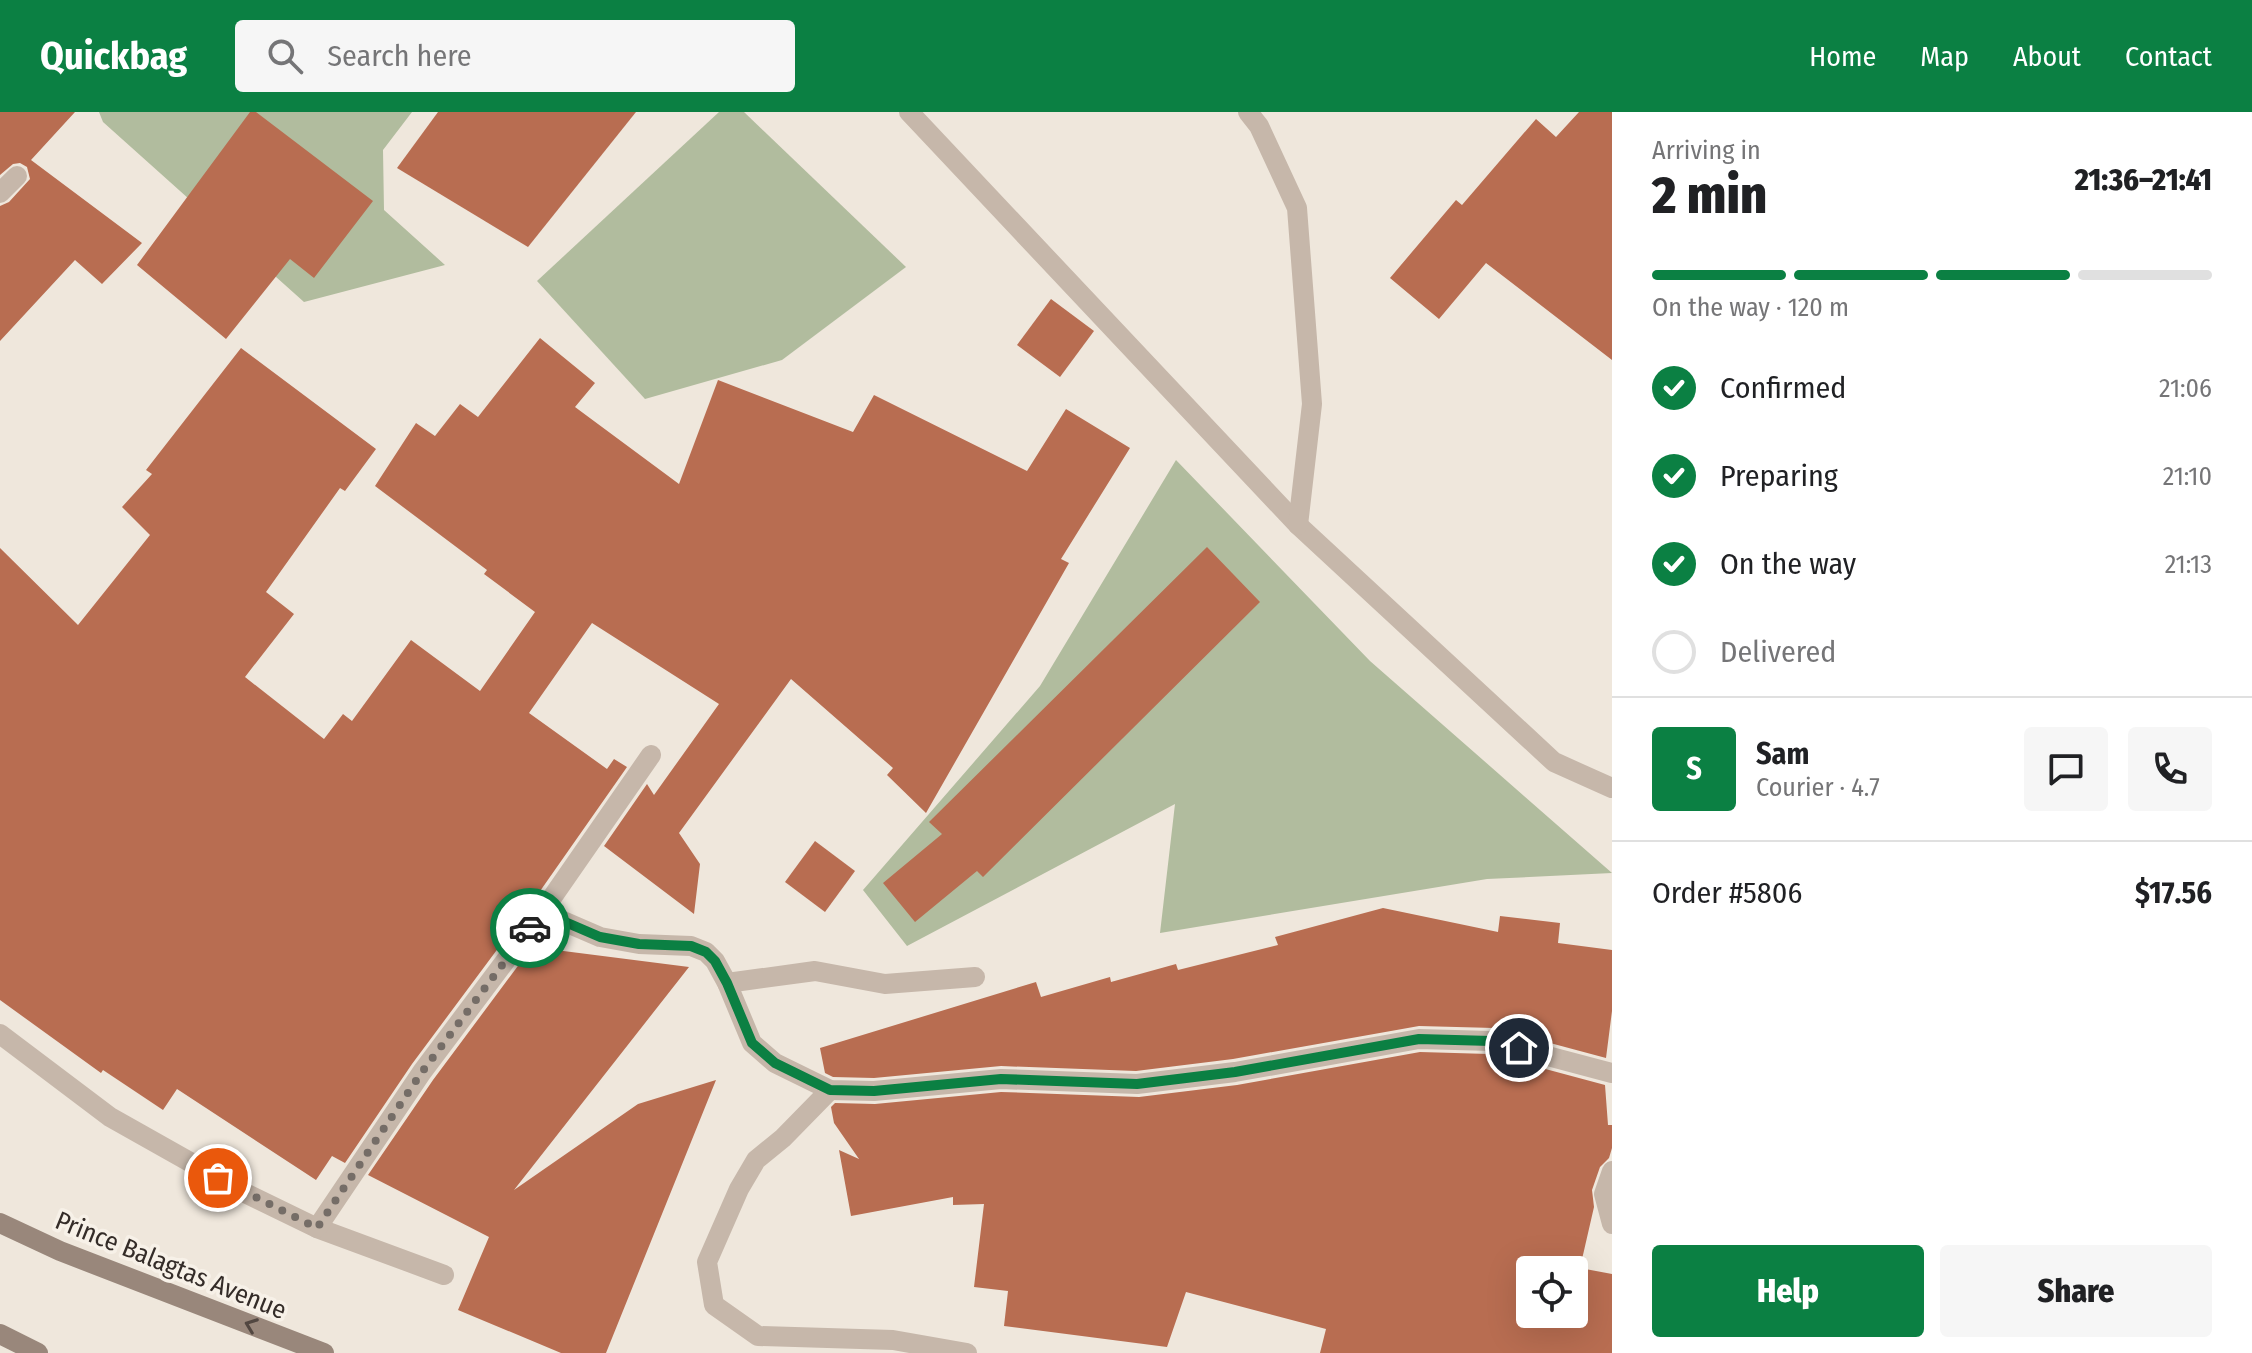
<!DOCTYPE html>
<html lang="en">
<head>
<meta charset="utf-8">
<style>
  body { margin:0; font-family:"Fira Sans Condensed",sans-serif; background:#f6f6f6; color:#202124; height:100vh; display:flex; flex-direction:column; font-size:30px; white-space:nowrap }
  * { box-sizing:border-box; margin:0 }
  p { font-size:26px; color:#757577 }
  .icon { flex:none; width:44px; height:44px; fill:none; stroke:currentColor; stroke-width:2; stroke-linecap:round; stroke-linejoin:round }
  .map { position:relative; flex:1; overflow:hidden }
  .details { display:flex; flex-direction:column; background:#fff; width:640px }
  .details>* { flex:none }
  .buttons { position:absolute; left:1516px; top:1144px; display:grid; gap:16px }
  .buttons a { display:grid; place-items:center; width:72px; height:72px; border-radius:8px; background:#fff; box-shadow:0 8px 32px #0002; font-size:40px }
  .pin { position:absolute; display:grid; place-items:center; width:68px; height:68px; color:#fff; margin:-34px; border:4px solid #fff; border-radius:50%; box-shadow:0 2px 8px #0007 }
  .courier { position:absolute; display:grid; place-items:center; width:80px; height:80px; margin:-40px; border:6px solid #0b8043; border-radius:50%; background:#fff; color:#222; box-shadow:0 2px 10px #0007 }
  .head em { font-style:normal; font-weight:800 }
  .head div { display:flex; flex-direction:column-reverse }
  .head { display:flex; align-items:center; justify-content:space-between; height:136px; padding:0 40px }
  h1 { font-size:52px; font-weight:800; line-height:60px }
  .bar { display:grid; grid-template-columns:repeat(4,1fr); gap:12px 8px; align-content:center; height:96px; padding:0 40px }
  .bar i { height:10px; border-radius:6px; background:#e0e0e0 }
  .bar .selected { background:#0b8043 }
  .bar p { grid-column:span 4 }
  .line { display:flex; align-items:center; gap:20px; padding:0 40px; border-top:2px solid #e0e0e0 }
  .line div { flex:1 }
  .round { display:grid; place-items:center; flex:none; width:84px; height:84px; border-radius:8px; background:#f6f6f6 }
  ol { padding:0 40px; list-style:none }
  li { display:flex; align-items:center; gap:24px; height:88px }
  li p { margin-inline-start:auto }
  li .icon { padding:8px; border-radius:50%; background:#0b8043; color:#fff; stroke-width:4 }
  li:last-child { color:#757577 }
  li i { width:44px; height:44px; border:4px solid #e0e0e0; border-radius:50% }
  .primary-button { display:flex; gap:16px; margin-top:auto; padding:16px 40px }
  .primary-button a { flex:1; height:92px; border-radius:8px; background:#0b8043; color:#fff; font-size:32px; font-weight:800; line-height:92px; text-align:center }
  .primary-button a+a { background:#f6f6f6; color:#202124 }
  header { display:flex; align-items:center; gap:48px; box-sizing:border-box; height:112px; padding:0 40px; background:#0b8043; color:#fff }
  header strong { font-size:38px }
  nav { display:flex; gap:44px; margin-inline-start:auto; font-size:28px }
  .search { width:560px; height:72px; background:#f6f6f6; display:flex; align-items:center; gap:20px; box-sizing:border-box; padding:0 28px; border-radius:8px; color:#757577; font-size:30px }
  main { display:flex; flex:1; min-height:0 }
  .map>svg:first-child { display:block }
  .green { fill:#b1bc9e }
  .building { fill:#b86d51; fill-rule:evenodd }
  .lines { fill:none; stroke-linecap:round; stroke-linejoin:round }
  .service { stroke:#c6b7aa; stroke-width:20 }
  .minor { stroke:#c6b7aa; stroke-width:20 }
  .secondary { stroke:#99877b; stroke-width:20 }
  .oneway { stroke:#524741 }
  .done { stroke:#756d67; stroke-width:8; stroke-dasharray:0 14.4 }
  .route { stroke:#0b8043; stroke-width:10 }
  .labels { text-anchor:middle; stroke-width:7; stroke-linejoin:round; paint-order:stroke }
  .street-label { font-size:26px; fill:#342c28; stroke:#f7f1e8 }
</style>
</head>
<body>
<header>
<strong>Quickbag</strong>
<div class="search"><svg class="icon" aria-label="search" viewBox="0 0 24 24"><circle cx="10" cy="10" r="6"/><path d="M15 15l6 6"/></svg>Search here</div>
<nav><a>Home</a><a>Map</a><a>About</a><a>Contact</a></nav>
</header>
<main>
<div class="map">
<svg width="1612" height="1241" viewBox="0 0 1612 1241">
  <rect width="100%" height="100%" fill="#efe7dc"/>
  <g class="green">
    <polygon points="99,0 412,0 383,38 384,98 445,153 304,190 103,10"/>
    <polygon points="719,0 744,0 906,155 782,248 645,287 537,169"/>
    <polygon points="1176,348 1370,549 1612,761 1487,767 1160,821 1175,692 907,834 863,778 1040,574"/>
  </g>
  <g class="building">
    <polygon points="0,0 75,0 31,48 142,131 102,172 75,148 0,229 0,94 9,90 30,67 27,55 20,51 13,52 0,63"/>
    <polygon points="250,0 256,0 373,89 314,166 290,147 226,227 137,153"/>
    <polygon points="438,0 636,0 528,135 397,56"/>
    <polygon points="1579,0 1612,0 1612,248 1486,151 1439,207 1390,166 1456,88 1462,93 1536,7 1556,25"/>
    <polygon points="1051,187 1094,219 1060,265 1017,233"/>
    <polygon points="540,226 595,271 575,295 679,372 718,268 853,320 874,283 1027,359 1066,297 1130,336 1061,447 1069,451 926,701 887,663 893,656 791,567 679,721 700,752 694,802 604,734 647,672 654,683 719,592 592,511 529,601 607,657 614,647 627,655 531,792 412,952 345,1051 332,1044 316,1068 177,977 163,998 103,958 101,961 0,888 0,436 78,513 150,423 122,395 152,362 146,358 241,236 376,337 345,379 340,376 266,480 294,502 245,565 324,627 343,602 352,609 411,528 480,579 535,500 484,462 487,458 375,374 416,311 435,324 460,292 478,305"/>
    <polygon points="1207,435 1260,490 983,765 977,759 915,810 883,771 942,722 929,710"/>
    <polygon points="815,729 855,759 825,800 785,770"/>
    <polygon points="1383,796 1498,820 1500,804 1560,811 1558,831 1612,838 1612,899 1606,946 1494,916 1419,914 1233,947 1136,959 1001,954 874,966 833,965 825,961 820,936 1036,870 1041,885 1110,865 1111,870 1176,852 1178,858 1278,833 1275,825"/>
    <polygon points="532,835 689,855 514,1078 638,992 716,968 606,1241 561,1241 458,1198 489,1125 368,1063 433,968"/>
    <path d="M1420 940 1489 942 1605 973 1608 1013H1612V1036L1609 1046 1600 1055 1592 1078 1594 1095 1580 1156 1612 1162V1241H1320L1326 1217 1186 1180 1167 1235 1004 1214 1008 1179 974 1175 984 1092 953 1093V1085L851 1104 839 1038 859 1047 834 1011 831 995 835 991 875 992 1001 980 1139 985 1237 973ZM1530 1158H1574V1202H1530Z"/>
  </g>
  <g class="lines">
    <polyline class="service" points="727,871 815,859 885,872 975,865"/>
    <g class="minor">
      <polyline points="909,0 1298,413 1554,650 1612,676"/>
      <polyline points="1248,0 1259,14 1297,96 1312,292 1298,413"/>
      <polyline points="0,81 17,64"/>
      <polyline points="651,643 542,800 600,825 639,832 691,834 706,840 715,849 727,871 752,931 775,951 830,978 874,979 1001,967 1137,972 1235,960 1419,927 1491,929 1612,961"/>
      <polyline points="0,922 110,1005 245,1081 317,1116 444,1163"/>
      <polyline points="830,978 783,1026 756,1048 739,1077 707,1150 714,1193 758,1224 893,1228 967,1241"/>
      <polyline points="1612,1059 1604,1082 1612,1112"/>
      <polyline points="317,1116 422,960 542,800"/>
    </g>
    <g class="secondary">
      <polyline points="0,1111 60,1139 324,1241"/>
      <polyline points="0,1222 38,1241"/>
    </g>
  </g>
  <defs><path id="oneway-chevron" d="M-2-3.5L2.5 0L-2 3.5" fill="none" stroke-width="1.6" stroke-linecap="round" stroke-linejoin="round" transform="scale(2)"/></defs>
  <use class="oneway" href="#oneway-chevron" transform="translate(251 1213) rotate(-159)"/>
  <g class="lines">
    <polyline class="done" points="218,1066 317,1116 422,960 530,816"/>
    <polyline class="route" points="530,816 542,800 600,825 639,832 691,834 706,840 715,849 727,871 752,931 775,951 830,978 874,979 1001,967 1137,972 1235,960 1419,927 1491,929 1519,936"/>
  </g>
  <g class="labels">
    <g class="street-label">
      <text transform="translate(171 1153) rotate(22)" y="9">Prince Balagtas Avenue</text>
    </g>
  </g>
</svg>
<div class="buttons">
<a><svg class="icon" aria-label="locate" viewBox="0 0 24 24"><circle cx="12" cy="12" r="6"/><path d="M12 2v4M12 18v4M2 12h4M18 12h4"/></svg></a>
</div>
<div class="pin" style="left:218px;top:1066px;background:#ea580c"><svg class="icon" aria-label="bag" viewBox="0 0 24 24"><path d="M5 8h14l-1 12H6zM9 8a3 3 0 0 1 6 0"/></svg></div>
<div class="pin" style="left:1519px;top:936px;background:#1f2937"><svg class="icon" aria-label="home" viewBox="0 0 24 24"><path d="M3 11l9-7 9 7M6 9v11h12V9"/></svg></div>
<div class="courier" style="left:530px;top:816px"><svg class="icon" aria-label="car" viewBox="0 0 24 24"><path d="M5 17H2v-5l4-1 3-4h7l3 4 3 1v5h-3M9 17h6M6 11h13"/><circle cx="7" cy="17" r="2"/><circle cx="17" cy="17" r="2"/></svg></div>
</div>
<section class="details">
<div class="head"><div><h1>2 min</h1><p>Arriving in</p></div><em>21:36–21:41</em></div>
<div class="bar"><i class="selected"></i><i class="selected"></i><i class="selected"></i><i></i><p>On the way · 120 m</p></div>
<ol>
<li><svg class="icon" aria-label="check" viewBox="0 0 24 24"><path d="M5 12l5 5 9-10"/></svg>Confirmed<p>21:06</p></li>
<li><svg class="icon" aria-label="check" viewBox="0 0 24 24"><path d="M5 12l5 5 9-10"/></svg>Preparing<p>21:10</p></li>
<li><svg class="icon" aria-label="check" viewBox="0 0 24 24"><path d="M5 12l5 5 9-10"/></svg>On the way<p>21:13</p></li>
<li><i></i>Delivered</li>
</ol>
<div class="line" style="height:144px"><b class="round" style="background:#0b8043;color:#fff">S</b><div><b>Sam</b><p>Courier · 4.7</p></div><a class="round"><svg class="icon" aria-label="chat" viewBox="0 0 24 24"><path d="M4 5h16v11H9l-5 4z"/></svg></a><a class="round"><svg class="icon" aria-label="phone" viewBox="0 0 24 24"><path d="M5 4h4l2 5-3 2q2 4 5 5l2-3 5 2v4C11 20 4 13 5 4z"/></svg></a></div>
<div class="line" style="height:104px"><div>Order #5806</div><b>$17.56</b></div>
<div class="primary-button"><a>Help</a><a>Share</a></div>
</section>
</main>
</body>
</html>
